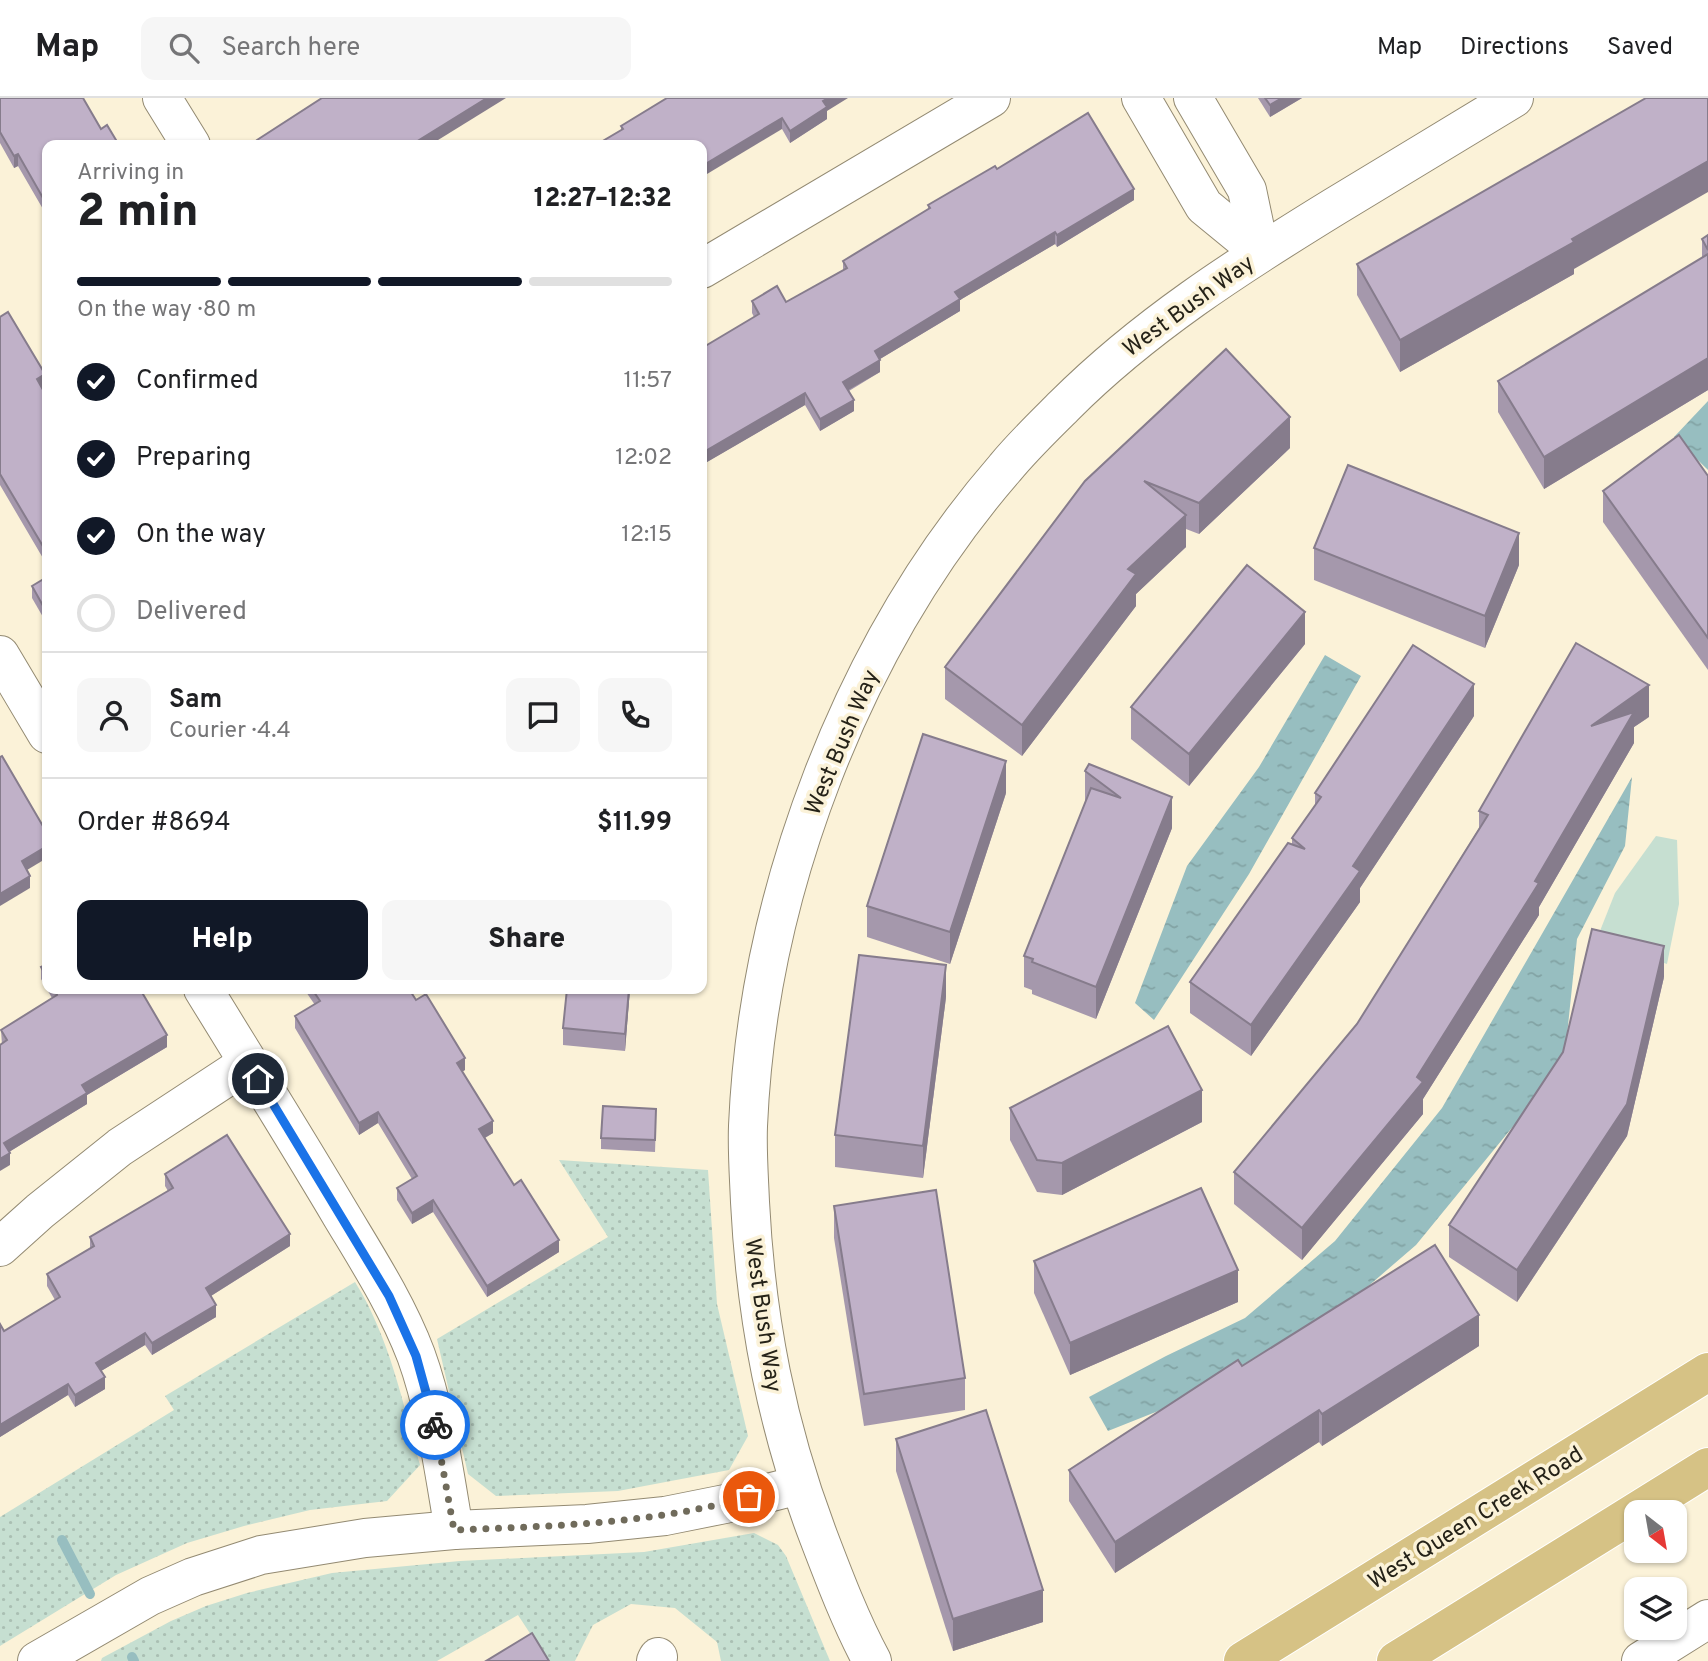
<!DOCTYPE html>
<html lang="en">
<head>
<meta charset="utf-8">
<style>
  body { margin:0; font-family:Overpass,sans-serif; background:#f6f6f6; color:#202124; height:100vh; display:flex; flex-direction:column; font-size:26px; white-space:nowrap }
  * { box-sizing:border-box; margin:0 }
  p { font-size:23px; color:#757577 }
  .icon { flex:none; width:38px; height:38px; fill:none; stroke:currentColor; stroke-width:2; stroke-linecap:round; stroke-linejoin:round }
  .map { position:relative; flex:1; overflow:hidden }
  .sheet { position:absolute; left:42px; top:42px; width:665px; height:854px; display:flex; flex-direction:column; background:#fff; border-radius:14px; box-shadow:0 2px 5px #0004 }
  .sheet>* { flex:none }
  .needle { width:46px; rotate:149deg }
  .controls { position:absolute; left:1624px; top:1402px; display:grid; gap:14px }
  .controls a { display:grid; place-items:center; width:63px; height:63px; border-radius:14px; background:#fff; box-shadow:0 2px 5px #0004; font-size:35px }
  .pin { position:absolute; display:grid; place-items:center; width:60px; height:60px; color:#fff; margin:-30px; border:4px solid #fff; border-radius:50%; box-shadow:0 2px 7px #0007 }
  .courier { position:absolute; display:grid; place-items:center; width:70px; height:70px; margin:-35px; border:5px solid #1a73e8; border-radius:50%; background:#fff; color:#222; box-shadow:0 2px 9px #0007 }
  .headline em { font-style:normal; font-weight:800 }
  .headline div { display:flex; flex-direction:column-reverse }
  .headline { display:flex; align-items:center; justify-content:space-between; height:119px; padding:0 35px }
  h1 { font-size:46px; font-weight:800; line-height:52px }
  .bar { display:grid; grid-template-columns:repeat(4,1fr); gap:10px 7px; align-content:center; height:84px; padding:0 35px }
  .bar i { height:9px; border-radius:5px; background:#e0e0e0 }
  .bar .current { background:#111827 }
  .bar p { grid-column:span 4 }
  .line { display:flex; align-items:center; gap:18px; padding:0 35px; border-top:2px solid #e0e0e0 }
  .line div { flex:1 }
  .round { display:grid; place-items:center; flex:none; width:74px; height:74px; border-radius:14px; background:#f6f6f6 }
  ol { padding:0 35px; list-style:none }
  li { display:flex; align-items:center; gap:21px; height:77px }
  li p { margin-inline-start:auto }
  li .icon { padding:7px; border-radius:50%; background:#111827; color:#fff; stroke-width:4 }
  li:last-child { color:#757577 }
  li i { width:38px; height:38px; border:4px solid #e0e0e0; border-radius:50% }
  .primary-button { display:flex; gap:14px; margin-top:auto; padding:14px 35px }
  .primary-button a { flex:1; height:80px; border-radius:14px; background:#111827; color:#fff; font-size:28px; font-weight:800; line-height:80px; text-align:center }
  .primary-button a+a { background:#f6f6f6; color:#202124 }
  header { display:flex; align-items:center; gap:42px; box-sizing:border-box; height:98px; padding:0 35px; background:#fff; border-bottom:2px solid #e0e0e0 }
  header strong { font-size:33px }
  nav { display:flex; gap:38px; margin-inline-start:auto; font-size:24px }
  .search { width:490px; height:63px; background:#f6f6f6; display:flex; align-items:center; gap:18px; box-sizing:border-box; padding:0 24px; border-radius:14px; color:#757577; font-size:26px }
  .map>svg:first-child { display:block }
  .grass { fill:url(#grass-dots) }
  .green { fill:#c6dfd1 }
  .water { fill:url(#water-ripples) }
  .lines { fill:none; stroke-linecap:round; stroke-linejoin:round }
  .stream { stroke:#97bec0; stroke-width:10 }
  .minor-casing { stroke:#938a72; stroke-width:40 }
  .major-casing { stroke:#fff; stroke-width:40 }
  .minor { stroke:#fff; stroke-width:38 }
  .major { stroke:#d6c285; stroke-width:38 }
  .wall { fill:#a598ac }
  .shaded-wall { fill:#867c8c }
  .building { fill:#c0b1c8; stroke:#867c8c; stroke-width:2 }
  .done { stroke:#706b5b; stroke-width:7; stroke-dasharray:0 12.6 }
  .route { stroke:#1a73e8; stroke-width:9 }
  .labels { text-anchor:middle; stroke-width:7; stroke-linejoin:round; paint-order:stroke }
  .street-label { font-size:23px; fill:#252218; stroke:#fbf2d8 }
</style>
</head>
<body>
<header>
<strong>Map</strong>
<div class="search"><svg class="icon" aria-label="search" viewBox="0 0 24 24"><circle cx="10" cy="10" r="6"/><path d="M15 15l6 6"/></svg>Search here</div>
<nav><a>Map</a><a>Directions</a><a>Saved</a></nav>
</header>
<div class="map">
<svg width="1708" height="1563" viewBox="0 0 1708 1563">
  <defs>
    <pattern id="grass-dots" width="8" height="8" patternUnits="userSpaceOnUse" patternTransform="scale(1.75)"><rect width="8" height="8" fill="#c6dfd1"/><path d="M2 2h.1M6 6h.1" fill="none" stroke="#aabfb3" stroke-width="1.8" stroke-linecap="round"/></pattern>
    <pattern id="water-ripples" width="26" height="14" patternUnits="userSpaceOnUse" patternTransform="scale(1.75)"><rect width="26" height="14" fill="#97bec0"/><path d="M2 4q2-2 4 0t4 0M15 11q2-2 4 0t4 0" fill="none" stroke="#82a3a4"/></pattern>
  </defs>
  <rect width="100%" height="100%" fill="#fbf2d8"/>
  <g class="grass">
    <polygon points="559,1062 708,1072 717,1206 748,1338 729,1372 618,1393 496,1398 468,1376 437,1241 608,1139"/>
    <path d="M355 1184C389 1238 403 1305 420 1367L387 1403 310 1412 244 1428 187 1445 116 1477 0 1548V1419L174 1312 165 1298Z"/>
    <polygon points="754,1435 778,1447 786,1458 830,1563 721,1563 717,1544 675,1510 631,1506 593,1527 575,1563 548,1563 518,1517 437,1563 101,1563 102,1560 171,1523 206,1508 247,1495 332,1475 460,1463 644,1454"/>
  </g>
  <polygon class="green" points="1656,738 1677,742 1679,806 1667,866 1596,843 1615,795"/>
  <g class="water">
    <polygon points="1708,303 1708,372 1674,339"/>
    <polygon points="1325,557 1361,578 1249,776 1154,922 1135,905 1187,768 1259,669"/>
    <polygon points="1632,679 1625,748 1577,841 1564,966 1416,1147 1279,1265 1108,1333 1089,1299 1166,1258 1245,1220 1335,1143 1442,1010"/>
  </g>
  <g class="lines">
    <g class="stream">
      <polyline points="62,1442 90,1496"/>
      <polyline points="132,1559 134,1563"/>
    </g>
    <defs>
      <g id="minor">
        <polyline points="162,0 191,47"/>
        <polyline points="1141,0 1204,108 1260,154"/>
        <polyline points="1193,0 1247,92 1260,154"/>
        <polyline points="702,171 991,0"/>
        <polyline points="0,557 47,636"/>
        <path d="M203 891C249 966 296 1041 341 1117 368 1162 397 1207 416 1257 436 1312 444 1374 454 1432"/>
        <polyline points="0,1149 40,1113 120,1049 248,965"/>
        <polyline points="37,1563 150,1498 193,1479 261,1457 365,1440 454,1432 587,1426 665,1418 725,1406 799,1387"/>
        <polyline points="656,1563 658,1559"/>
        <path d="M872 1563C851 1524 835 1482 819 1440 777 1330 756 1222 750 1104 749 1079 747 1053 748 1028 758 795 852 546 1005 370 1023 348 1044 328 1064 308 1144 228 1238 168 1334 109 1394 73 1454 36 1514 0"/>
        <polyline points="1641,1563 1708,1521"/>
      </g>
      <g id="major">
        <polyline points="1243,1563 1708,1274"/>
        <polyline points="1396,1563 1708,1369"/>
      </g>
    </defs>
    <use href="#minor" class="minor-casing"/>
    <use href="#major" class="major-casing"/>
    <use href="#minor" class="minor"/>
    <use href="#major" class="major"/>
  </g>
  <g class="wall">
    <polygon points="0,0 101,31 119,47 47,47 47,118 18,68 14,70 0,45"/>
    <polygon points="1258,0 1302,0 1270,19"/>
    <polygon points="827,13 827,21 790,45 782,31 621,32 621,28"/>
    <polygon points="997,71 1134,102 1057,149 1055,146 960,202 960,213 880,261 880,274 849,293 854,313 820,333 805,307 705,365 705,377 702,379 702,250 754,219 752,215 752,203 786,204 843,172 843,163 928,111 928,107"/>
    <polygon points="1708,137 1708,292 1544,391 1498,314 1498,283 1702,160 1702,141"/>
    <polygon points="1357,166 1574,171 1574,176 1400,274 1357,197"/>
    <polygon points="0,219 45,288 42,290 47,299 47,467 0,387"/>
    <polygon points="1290,350 1199,436 1186,431 1186,449 1136,496 1136,508 1022,658 945,601 945,569 1085,383"/>
    <polygon points="1708,378 1708,572 1603,424 1603,393"/>
    <polygon points="1314,450 1519,467 1485,550 1314,482"/>
    <polygon points="47,479 47,526 32,500 32,488"/>
    <polygon points="1305,546 1189,688 1131,641 1131,609"/>
    <polygon points="1474,618 1360,790 1360,804 1251,958 1190,915 1190,884 1292,746 1292,740 1315,707 1315,695"/>
    <polygon points="1649,619 1634,629 1634,645 1539,809 1539,817 1423,1001 1423,1016 1302,1162 1234,1106 1234,1074 1357,926 1479,730 1479,713"/>
    <polygon points="1085,673 1172,730 1096,921 1032,896 1032,892 1024,889 1024,858 1085,705"/>
    <polygon points="1006,695 950,866 867,839 867,808"/>
    <polygon points="47,866 47,891 140,891 167,949 87,997 87,1006 9,1054 10,1067 1,932 52,900 41,881 41,869"/>
    <polygon points="1664,879 1627,1038 1517,1204 1449,1159 1449,1127"/>
    <polygon points="304,891 409,891 465,972 462,973 493,1035 485,1040 514,1087 559,1154 487,1199 433,1114 412,1126 397,1102 397,1090 412,1081 378,1025 359,1037 295,930 295,918 315,907"/>
    <polygon points="630,891 625,953 563,947 563,930"/>
    <polygon points="946,899 923,1080 835,1069 835,1037"/>
    <polygon points="1010,1010 1202,1024 1062,1097 1037,1094 1010,1042"/>
    <polygon points="656,1023 655,1054 601,1051 601,1040"/>
    <polygon points="165,1076 290,1148 211,1198 216,1219 152,1257 145,1247 101,1273 105,1291 75,1309 68,1297 0,1339 0,1226 4,1233 55,1202 47,1188 47,1176 90,1151 90,1139 168,1093 165,1088"/>
    <polygon points="834,1108 965,1280 965,1312 864,1328 834,1140"/>
    <polygon points="1034,1163 1238,1204 1070,1277 1034,1195"/>
    <polygon points="1479,1248 1322,1348 1319,1344 1115,1475 1069,1403 1069,1372 1242,1268"/>
    <polygon points="896,1341 1043,1524 953,1553 896,1373"/>
  </g>
  <g class="shaded-wall">
    <polygon points="487,0 506,0 430,47 411,47"/>
    <polygon points="828,0 848,0 827,13 827,21 790,45 790,33 823,3"/>
    <polygon points="1282,0 1302,0 1270,19 1270,7"/>
    <polygon points="782,20 782,31 702,79 702,68"/>
    <polygon points="18,56 18,68 14,70 14,58"/>
    <polygon points="1708,63 1708,94 1574,171 1574,176 1400,274 1400,242 1572,141"/>
    <polygon points="1134,91 1134,102 1057,149 1057,137"/>
    <polygon points="1055,134 1055,146 960,202 960,213 875,264 875,253 955,194"/>
    <polygon points="1708,260 1708,292 1544,391 1544,359"/>
    <polygon points="880,262 880,274 843,295 843,284"/>
    <polygon points="45,276 45,288 37,293 37,281"/>
    <polygon points="805,295 805,307 702,367 702,355"/>
    <polygon points="854,302 854,313 820,333 820,321"/>
    <polygon points="1290,319 1290,350 1199,436 1199,405"/>
    <polygon points="705,365 705,377 702,379 702,367"/>
    <polygon points="1186,417 1186,449 1136,496 1136,508 1022,658 1022,627 1128,471"/>
    <polygon points="1519,435 1519,467 1485,550 1485,518"/>
    <polygon points="1305,514 1305,546 1189,688 1189,656"/>
    <polygon points="1474,586 1474,618 1360,790 1360,804 1251,958 1251,927 1353,768"/>
    <polygon points="1649,587 1649,619 1634,629 1634,645 1539,809 1539,817 1423,1001 1423,1016 1302,1162 1302,1130 1417,979 1535,783 1591,628"/>
    <polygon points="1006,663 1006,695 950,866 950,834"/>
    <polygon points="1172,699 1172,730 1096,921 1096,889"/>
    <polygon points="47,748 47,760 22,775 22,763"/>
    <polygon points="30,778 30,790 0,808 0,796"/>
    <polygon points="1664,848 1664,879 1627,1038 1517,1204 1517,1172"/>
    <polygon points="946,867 946,899 923,1080 923,1048"/>
    <polygon points="629,891 630,891 625,953 625,936"/>
    <polygon points="167,937 167,949 87,997 87,1006 4,1057 4,1045 82,987"/>
    <polygon points="465,960 465,972 457,977 457,965"/>
    <polygon points="1202,992 1202,1024 1062,1097 1062,1065"/>
    <polygon points="378,1014 378,1025 359,1037 359,1025"/>
    <polygon points="493,1023 493,1035 479,1043 479,1031"/>
    <polygon points="10,1055 10,1067 0,1073 0,1061"/>
    <polygon points="433,1102 433,1114 412,1126 412,1115"/>
    <polygon points="290,1136 290,1148 206,1201 206,1190"/>
    <polygon points="559,1142 559,1154 487,1199 487,1188"/>
    <polygon points="1238,1172 1238,1204 1070,1277 1070,1245"/>
    <polygon points="216,1207 216,1219 152,1257 152,1245"/>
    <polygon points="1479,1217 1479,1248 1322,1348 1322,1316"/>
    <polygon points="145,1235 145,1247 96,1276 96,1265"/>
    <polygon points="105,1279 105,1291 75,1309 75,1297"/>
    <polygon points="68,1286 68,1297 0,1339 0,1327"/>
    <polygon points="1319,1312 1319,1344 1115,1475 1115,1444"/>
    <polygon points="1043,1492 1043,1524 953,1553 953,1521"/>
  </g>
  <g class="building">
    <polygon points="0,0 83,0 101,31 107,27 119,47 47,47 47,107 18,56 14,58 0,34"/>
    <polygon points="322,0 487,0 411,47 260,47 257,42"/>
    <polygon points="667,0 828,0 823,3 827,9 790,33 782,20 702,68 702,47 596,47 623,31 621,28"/>
    <polygon points="1265,0 1282,0 1270,7"/>
    <polygon points="1646,0 1708,0 1708,63 1572,141 1574,144 1400,242 1357,166"/>
    <polygon points="1088,15 1134,91 1057,137 1055,134 955,194 960,201 875,253 880,262 843,284 854,302 820,321 805,295 702,355 702,250 759,216 752,203 777,188 786,204 847,170 843,163 930,110 928,107 995,68 997,71"/>
    <polygon points="1708,137 1708,152 1702,141"/>
    <polygon points="1708,156 1708,260 1544,359 1498,283"/>
    <polygon points="8,214 45,276 37,281 47,299 47,455 0,376 0,219"/>
    <polygon points="1226,251 1290,319 1199,405 1144,383 1186,417 1128,471 1136,476 1022,627 945,569 1085,383"/>
    <polygon points="1679,337 1708,378 1708,540 1603,393"/>
    <polygon points="1348,367 1519,435 1485,518 1314,450"/>
    <polygon points="1247,467 1305,514 1189,656 1131,609"/>
    <polygon points="47,479 47,515 32,488"/>
    <polygon points="1576,545 1649,587 1591,628 1634,614 1535,783 1539,785 1417,979 1423,984 1302,1130 1234,1074 1357,926 1488,717 1479,713"/>
    <polygon points="1413,547 1474,586 1353,768 1360,773 1251,927 1190,884 1288,745 1305,751 1292,740 1321,699 1315,695"/>
    <polygon points="923,636 1006,663 950,834 867,808"/>
    <polygon points="2,658 47,735 47,748 22,763 30,778 0,796 0,659"/>
    <polygon points="1089,666 1172,699 1096,889 1032,864 1033,861 1024,858 1091,690 1121,700 1085,673"/>
    <polygon points="1592,831 1664,848 1627,1006 1517,1172 1449,1127 1563,954"/>
    <polygon points="859,857 946,867 923,1048 835,1037"/>
    <polygon points="47,866 47,880 41,869"/>
    <polygon points="54,891 140,891 167,937 82,987 87,995 4,1045 10,1055 0,1061 0,947 7,942 1,932 57,897"/>
    <polygon points="312,891 409,891 416,902 426,896 465,960 457,965 493,1023 479,1031 514,1087 521,1082 559,1142 487,1188 433,1102 412,1115 397,1090 417,1078 378,1014 359,1025 295,918 320,903"/>
    <polygon points="567,891 629,891 625,936 563,930"/>
    <polygon points="1168,928 1202,992 1062,1065 1037,1062 1010,1010"/>
    <polygon points="603,1008 656,1011 655,1042 601,1040"/>
    <polygon points="227,1037 290,1136 206,1190 216,1207 152,1245 145,1235 96,1265 105,1279 75,1297 68,1286 0,1327 0,1226 4,1233 60,1199 47,1176 94,1148 90,1139 173,1090 165,1076"/>
    <polygon points="1201,1090 1238,1172 1070,1245 1034,1163"/>
    <polygon points="936,1092 965,1280 864,1296 834,1108"/>
    <polygon points="1435,1147 1479,1217 1322,1316 1319,1312 1115,1444 1069,1372 1238,1262 1242,1268"/>
    <polygon points="986,1312 1043,1492 953,1521 896,1341"/>
    <polygon points="532,1535 549,1563 486,1563"/>
  </g>
  <g class="lines">
    <path class="done" d="M435 1327 454 1432C553 1428 652 1426 749 1399"/>
    <polyline class="route" points="258,981 389,1198 416,1258 435,1327"/>
  </g>
  <g class="labels">
    <g class="street-label">
      <text transform="translate(1188 207) rotate(-36)" y="8">West Bush Way</text>
      <text transform="translate(841 644) rotate(-67)" y="8">West Bush Way</text>
      <text transform="translate(764 1217) rotate(82)" y="8">West Bush Way</text>
      <text transform="translate(1475 1419) rotate(-32)" y="8">West Queen Creek Road</text>
    </g>
  </g>
</svg>
<div class="controls">
<a><svg class="needle" viewBox="-14 -14 28 28"><path d="M0-13l5 13h-10z" fill="#e53935"/><path d="M0 13l5-13h-10z" fill="#757577"/></svg></a>
<a><svg class="icon" aria-label="layers" viewBox="0 0 24 24"><path d="M12 4l9 5-9 5-9-5zM3 14l9 5 9-5"/></svg></a>
</div>
<div class="pin" style="left:749px;top:1399px;background:#ea580c"><svg class="icon" aria-label="bag" viewBox="0 0 24 24"><path d="M5 8h14l-1 12H6zM9 8a3 3 0 0 1 6 0"/></svg></div>
<div class="pin" style="left:258px;top:981px;background:#1f2937"><svg class="icon" aria-label="home" viewBox="0 0 24 24"><path d="M3 11l9-7 9 7M6 9v11h12V9"/></svg></div>
<div class="courier" style="left:435px;top:1327px"><svg class="icon" aria-label="bike" viewBox="0 0 24 24"><circle cx="6" cy="16" r="4"/><circle cx="18" cy="16" r="4"/><path d="M6 16l4-8h5l3 8M10 8l3 8H6M13 5h3"/></svg></div>
<section class="sheet">
<div class="headline"><div><h1>2 min</h1><p>Arriving in</p></div><em>12:27–12:32</em></div>
<div class="bar"><i class="current"></i><i class="current"></i><i class="current"></i><i></i><p>On the way · 80 m</p></div>
<ol>
<li><svg class="icon" aria-label="check" viewBox="0 0 24 24"><path d="M5 12l5 5 9-10"/></svg>Confirmed<p>11:57</p></li>
<li><svg class="icon" aria-label="check" viewBox="0 0 24 24"><path d="M5 12l5 5 9-10"/></svg>Preparing<p>12:02</p></li>
<li><svg class="icon" aria-label="check" viewBox="0 0 24 24"><path d="M5 12l5 5 9-10"/></svg>On the way<p>12:15</p></li>
<li><i></i>Delivered</li>
</ol>
<div class="line" style="height:126px"><a class="round"><svg class="icon" aria-label="person" viewBox="0 0 24 24"><circle cx="12" cy="8" r="4"/><path d="M4 21q1-7 8-7t8 7"/></svg></a><div><b>Sam</b><p>Courier · 4.4</p></div><a class="round"><svg class="icon" aria-label="chat" viewBox="0 0 24 24"><path d="M4 5h16v11H9l-5 4z"/></svg></a><a class="round"><svg class="icon" aria-label="phone" viewBox="0 0 24 24"><path d="M5 4h4l2 5-3 2q2 4 5 5l2-3 5 2v4C11 20 4 13 5 4z"/></svg></a></div>
<div class="line" style="height:91px"><div>Order #8694</div><b>$11.99</b></div>
<div class="primary-button"><a>Help</a><a>Share</a></div>
</section>
</div>
</body>
</html>
